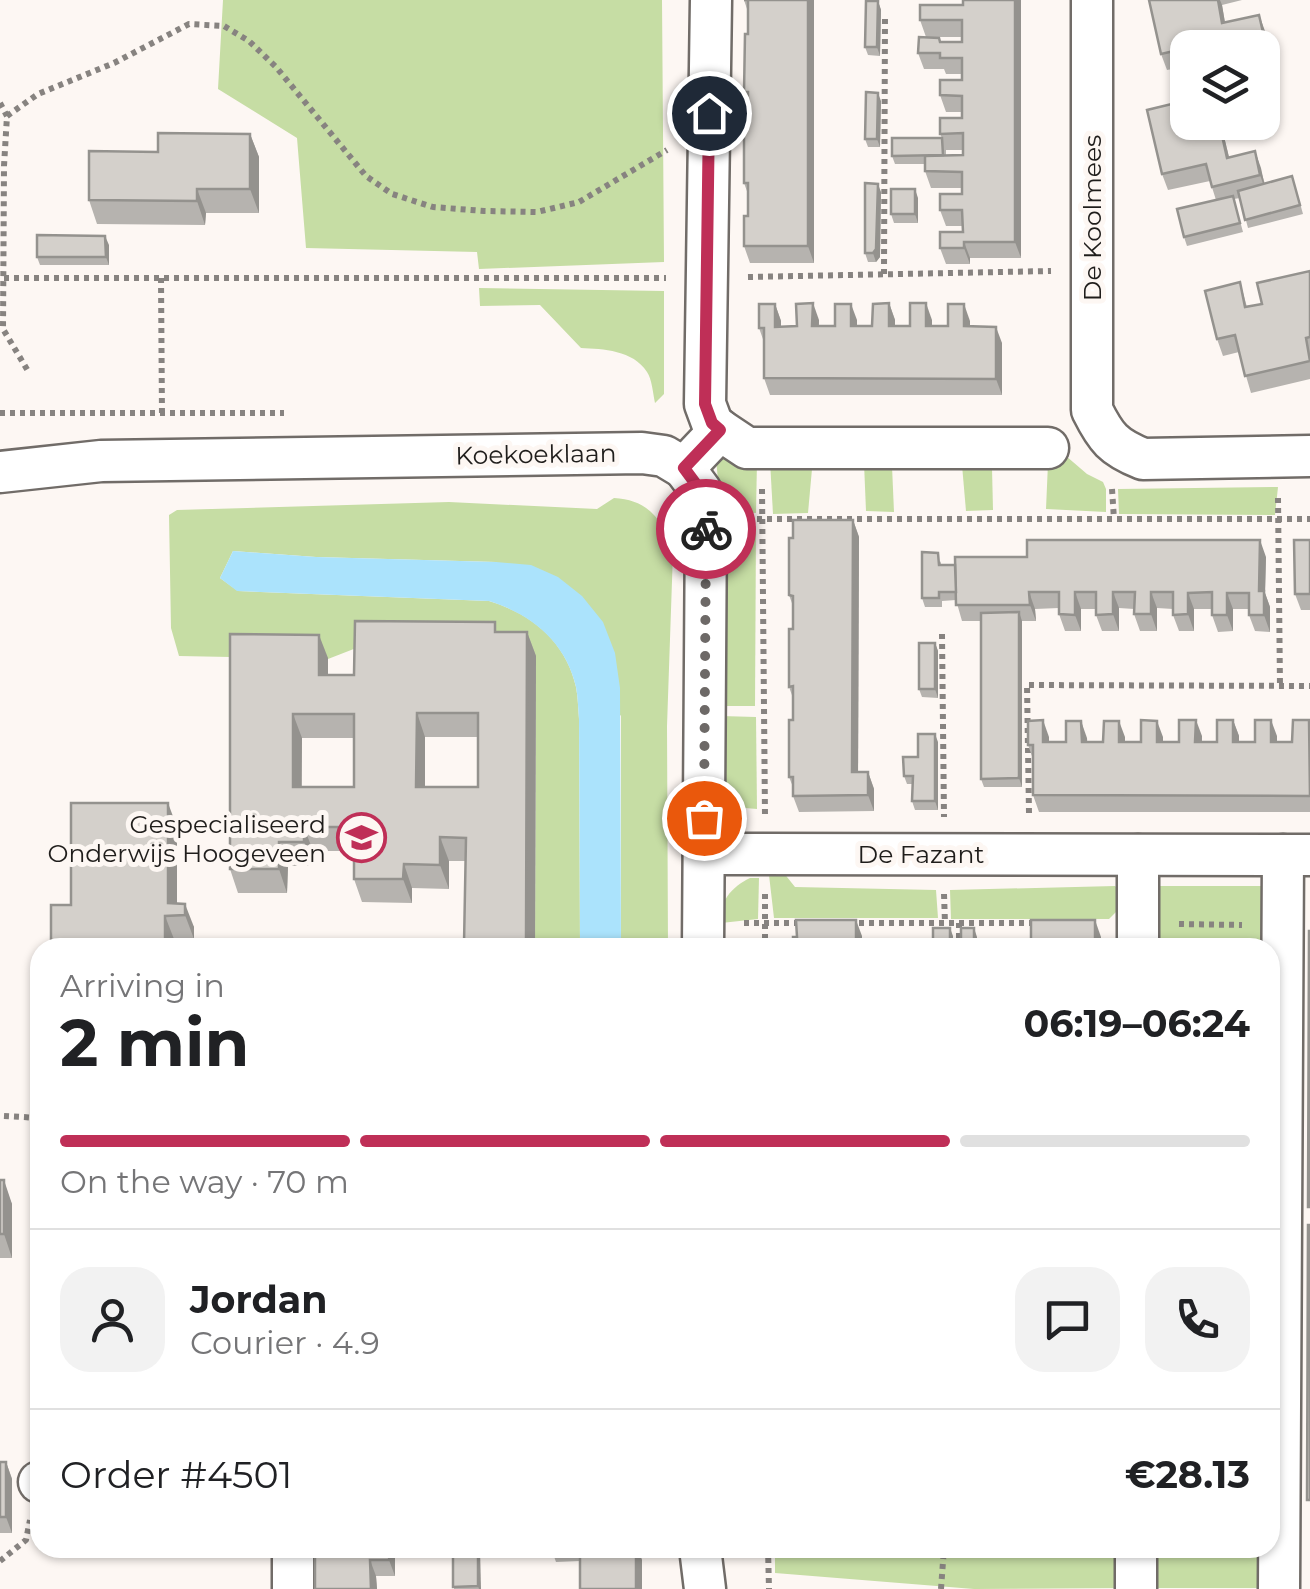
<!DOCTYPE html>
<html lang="en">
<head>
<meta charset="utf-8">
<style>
  body { margin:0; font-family:Montserrat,sans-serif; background:#f2f2f2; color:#202124; height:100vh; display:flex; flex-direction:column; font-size:38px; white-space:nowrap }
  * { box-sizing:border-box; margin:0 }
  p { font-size:32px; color:#757577 }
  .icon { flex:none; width:55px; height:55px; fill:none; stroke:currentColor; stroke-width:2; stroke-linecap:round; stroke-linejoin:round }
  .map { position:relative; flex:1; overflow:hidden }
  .drawer { position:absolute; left:30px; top:938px; width:1250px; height:620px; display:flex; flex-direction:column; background:#fff; border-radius:30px; box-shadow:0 2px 8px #0004 }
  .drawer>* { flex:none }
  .controls { position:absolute; left:1170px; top:30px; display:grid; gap:20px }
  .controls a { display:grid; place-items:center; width:110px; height:110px; border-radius:20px; background:#fff; box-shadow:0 2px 8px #0004; font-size:50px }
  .pin { position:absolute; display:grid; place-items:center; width:85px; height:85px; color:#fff; margin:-42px; border:5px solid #fff; border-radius:50%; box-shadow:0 2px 10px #0007 }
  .courier { position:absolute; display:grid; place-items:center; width:100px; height:100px; margin:-50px; border:8px solid #bf2f57; border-radius:50%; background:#fff; color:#222; box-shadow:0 2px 12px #0007 }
  .head em { font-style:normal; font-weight:700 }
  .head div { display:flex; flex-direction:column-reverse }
  .head { display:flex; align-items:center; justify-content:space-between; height:170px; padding:0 30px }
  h1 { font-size:65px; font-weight:700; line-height:75px }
  .bar { display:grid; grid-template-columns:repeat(4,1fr); gap:15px 10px; align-content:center; height:120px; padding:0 30px }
  .bar i { height:12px; border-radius:8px; background:#e0e0e0 }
  .bar .on { background:#bf2f57 }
  .bar p { grid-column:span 4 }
  .line { display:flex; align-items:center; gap:25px; padding:0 30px; border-top:2px solid #e0e0e0 }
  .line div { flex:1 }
  .round { display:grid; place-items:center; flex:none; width:105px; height:105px; border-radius:30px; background:#f2f2f2 }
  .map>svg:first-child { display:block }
  .green { fill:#c6dda4 }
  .water { fill:#abe3fc }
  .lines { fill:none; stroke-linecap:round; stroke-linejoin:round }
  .street-casing { stroke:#716c68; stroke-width:45 }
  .path { stroke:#878380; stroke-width:6; stroke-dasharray:5 5; stroke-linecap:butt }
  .street { stroke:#fff; stroke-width:40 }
  .wall { fill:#b6b3af; fill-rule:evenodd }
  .shaded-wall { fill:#94928e }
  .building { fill:#d4d0cb; stroke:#94928e; stroke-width:2.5; fill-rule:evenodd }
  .done { stroke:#6d6967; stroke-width:10; stroke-dasharray:0 18 }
  .route { stroke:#bf2f57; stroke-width:12 }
  .labels { text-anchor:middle; stroke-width:10; stroke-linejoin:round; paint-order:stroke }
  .street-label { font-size:25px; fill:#1f1d1b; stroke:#fdf7f3 }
  .poi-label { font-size:25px; fill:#1f1d1b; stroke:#fdf7f3; text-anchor:end }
</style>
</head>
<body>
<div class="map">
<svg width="1310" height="1589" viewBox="0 0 1310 1589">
  <rect width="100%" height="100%" fill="#fdf7f3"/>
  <g class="green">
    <polygon points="223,0 662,0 664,262 479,269 477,252 306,248 297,138 218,89"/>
    <path d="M479 288 664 291V394L655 403C653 394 652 379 647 372 633 350 603 349 581 348L540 305 480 306Z"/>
    <polygon points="723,451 757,461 756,513 721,511 716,459"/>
    <polygon points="1066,456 1087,474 1103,482 1106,489 1106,512 1046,509 1048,463"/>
    <polygon points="770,461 804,461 812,469 808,513 773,514"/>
    <polygon points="986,462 992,468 993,510 966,511 962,465"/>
    <polygon points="864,463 892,466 894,512 866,511"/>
    <polygon points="1278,487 1275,515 1119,514 1118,489"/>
    <path d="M614 498C649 500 663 520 673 552L667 726 668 947H621V716L496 562 316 557 233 551 220 578 238 591 489 601C532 614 566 642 576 687 578 697 578 708 579 719L580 947H535L536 656 364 645 328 659 179 656 171 628 169 515 177 510 449 502 597 509Z"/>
    <polygon points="756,526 755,706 720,706 723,527"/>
    <polygon points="721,716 756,717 757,809 721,806"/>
    <polygon points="783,872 795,887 936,890 938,918 774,918 769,875"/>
    <path d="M750 878H759L758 919 721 923C718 903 731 887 750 878Z"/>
    <polygon points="1115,886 1125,895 1125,903 1109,919 951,919 950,890"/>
    <polygon points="1155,886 1269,886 1268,947 1155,948"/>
    <polygon points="775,1548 1120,1548 1120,1588 974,1589 775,1573"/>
    <rect x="1152" y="1548" width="114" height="40"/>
  </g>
  <path class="water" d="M233 551 316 557 496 562 531 565 558 577 582 596 603 622 615 653 620 688 621 947H580L579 719C578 708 578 697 576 687 566 642 531 614 489 601L237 591 220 578Z"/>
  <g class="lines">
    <defs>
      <g id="street">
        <polyline points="711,0 705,404 712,423 720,430"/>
        <path d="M1092 0V410C1106 438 1113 447 1143 459L1310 456"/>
        <polyline points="684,468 701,491 706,518 703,948"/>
        <polyline points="0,472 101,461 642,453 664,456 684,468 720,430 747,448 1048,448"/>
        <polyline points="704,854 1310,855"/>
        <polyline points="1138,948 1138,855"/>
        <polyline points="39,1482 40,1482"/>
        <polyline points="700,1548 705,1589"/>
        <polyline points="293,1589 293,1548"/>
        <polyline points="1136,1589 1136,1548"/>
        <polyline points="1279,1589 1283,855"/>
      </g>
    </defs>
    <use href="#street" class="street-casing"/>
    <g class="path">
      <polyline points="0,103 7,116 4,166 3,329 28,371"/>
      <polyline points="7,116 38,94 114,63 189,24 224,26 249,41 276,67 366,176 392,194 433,207 484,211 537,212 579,202 667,150"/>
      <polyline points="884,274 885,14"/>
      <polyline points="748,277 1051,271"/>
      <polyline points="4,278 666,278"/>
      <polyline points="161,278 162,417"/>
      <polyline points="0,413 284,413"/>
      <polyline points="762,489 765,816"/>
      <polyline points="1112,489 1114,519"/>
      <polyline points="1278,498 1280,687"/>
      <polyline points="747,519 1310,519"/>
      <polyline points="942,634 944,817"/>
      <polyline points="1029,813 1027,685 1310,686"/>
      <polyline points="765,894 765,948"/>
      <polyline points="944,894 945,923"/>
      <polyline points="744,923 802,923"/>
      <polyline points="849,923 1037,923"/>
      <polyline points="1179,924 1242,925"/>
      <polyline points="959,948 959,923"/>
      <polyline points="4,1116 40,1118"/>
      <polyline points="768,1548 769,1589"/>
      <polyline points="0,1561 26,1540 30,1520"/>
      <polyline points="941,1589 944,1548"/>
    </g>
    <use href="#street" class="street"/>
  </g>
  <g class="wall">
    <polygon points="744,0 814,0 814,263 750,263 744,246 748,216 748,194 744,183 748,103 744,92 748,12"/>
    <polygon points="1149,0 1242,0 1222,5 1225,23 1259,15 1271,58 1262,60 1262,48 1188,48 1188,66 1167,70 1161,54"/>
    <polygon points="878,1 881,10 880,56 868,55 865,47"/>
    <path d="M963 5 1021 258H970V264H946L940 248 963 232 962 226H946L940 210 962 194V188H931L925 171V164H895L892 156 942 138 940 134 962 118V112H946L940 95 962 80V74H946L944 69H924L918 53 939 38 941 42H962V37H926L920 20ZM946 150H963V155H946Z"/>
    <polygon points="881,101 880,147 868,147 865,139"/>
    <polygon points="1188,122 1228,122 1221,124 1229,157 1255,151 1265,184 1295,185 1303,214 1248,228 1240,198 1234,199 1243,232 1187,246 1184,237 1216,200 1210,181 1168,190 1162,174"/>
    <polygon points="250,134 259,157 259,213 206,213 205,225 97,224 89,200 158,152"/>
    <polygon points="881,192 880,257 876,262 868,262 865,253"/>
    <polygon points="918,198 918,223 894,223 891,214"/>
    <polygon points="109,245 109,265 40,265 37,257"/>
    <polygon points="1310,271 1310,379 1251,393 1239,352 1223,356 1217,339 1240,282 1247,307 1262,304"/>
    <polygon points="889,303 895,320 895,326 910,326 932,320 932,326 948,326 970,321 970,326 1002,343 1002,395 770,395 764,378 764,342 759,328 775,304 781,321 781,327 797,326 819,320 819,326 835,326 857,320 857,326 872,326"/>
    <polygon points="853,520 859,537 858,772 868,772 874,789 874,811 799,812 793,796 793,787 789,777 793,698 789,687 793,606 789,595 793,538"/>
    <polygon points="1310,540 1310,610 1301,610 1295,594"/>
    <polygon points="1266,557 1265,593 1270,607 1270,632 1255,631 1249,615 1249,609 1233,609 1233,631 1218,632 1212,615 1212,609 1194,609 1194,631 1179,631 1173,615 1173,609 1157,608 1157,631 1140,631 1134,614 1134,609 1119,608 1119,631 1102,631 1096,615 1096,609 1081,609 1081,631 1065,631 1059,614 1059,608 1035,609 1036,621 1022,621 1022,787 984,787 981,779 981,621 962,621 956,600 942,601 942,607 925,607 922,598 941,561 941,565"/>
    <path d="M498 632H527L536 656 535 948H465L466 861H449V889L412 888V903L362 902 354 879V851H313V866H288L287 893H238L230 869V634L328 658V675H354ZM425 737H478V787H425ZM302 738H354V787H302Z"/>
    <polygon points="935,643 938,651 938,698 922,697 919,689"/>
    <polygon points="1233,720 1239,736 1239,742 1255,742 1277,736 1277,742 1292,742 1310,724 1310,812 1039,812 1033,795 1033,759 1028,745 1049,737 1049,742 1066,742 1081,721 1087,742 1103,742 1125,737 1125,742 1141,742 1163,737 1163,742 1179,742 1202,736 1202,742 1217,742"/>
    <polygon points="938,742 938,810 915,810 912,801 913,784 907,784 904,776 918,757"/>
    <polygon points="177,827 177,903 194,927 194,939 174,939 174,948 51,948"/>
    <polygon points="0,1180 12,1204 12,1258 0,1258"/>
    <polygon points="0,1462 6,1462 12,1479 12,1533 0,1533"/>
    <polygon points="315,1548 395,1548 395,1576 376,1576 377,1589 315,1589"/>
    <polygon points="453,1548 481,1589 454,1589"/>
    <polygon points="551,1548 637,1548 642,1560 642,1589 580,1589 580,1561 556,1562"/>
  </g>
  <g class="shaded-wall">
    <polygon points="808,0 814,0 814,263 808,246"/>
    <polygon points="1015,0 1021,0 1021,258 1015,242"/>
    <polygon points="1218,0 1220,0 1222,5 1228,40 1222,23"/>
    <polygon points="878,1 881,10 880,56 877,47"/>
    <polygon points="1259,15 1265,31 1271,58 1265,41"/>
    <polygon points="878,93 881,101 880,147 877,139"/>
    <polygon points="1219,122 1221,124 1233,174 1227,158"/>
    <polygon points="250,134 259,157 259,213 250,189"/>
    <polygon points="1255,151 1261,168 1266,192 1260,175"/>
    <polygon points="878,184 881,192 880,257 876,262 873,253"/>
    <polygon points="197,189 206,213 205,225 197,201"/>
    <polygon points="915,189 918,198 918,223 915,214"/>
    <polygon points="105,236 109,245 109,265 106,257"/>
    <polygon points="964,242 970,258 970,264 964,248"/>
    <polygon points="813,303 819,320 818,342 812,326"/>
    <polygon points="889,303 895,320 895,342 889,326"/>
    <polygon points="926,303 932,320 932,342 926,326"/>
    <polygon points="775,304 781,321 781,343 775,327"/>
    <polygon points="851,304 857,320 857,342 851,326"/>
    <polygon points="964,304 970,321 970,342 964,326"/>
    <polygon points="996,327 1002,343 1002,395 996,379"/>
    <polygon points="853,520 859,537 858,788 852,772"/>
    <polygon points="1260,540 1266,557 1265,593 1270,607 1270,632 1264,615 1259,591"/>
    <polygon points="1029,592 1035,609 1036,621 1030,605"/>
    <polygon points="1075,592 1081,609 1081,631 1075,615"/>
    <polygon points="1113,592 1119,608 1119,631 1113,614"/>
    <polygon points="1151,592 1157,608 1157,631 1151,614"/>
    <polygon points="1188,593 1194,609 1194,631 1188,614"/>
    <polygon points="1227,593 1233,609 1233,631 1227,615"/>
    <polygon points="1019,612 1022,621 1022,787 1019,778"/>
    <polygon points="527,632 536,656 535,948 527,948 526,944"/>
    <polygon points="319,635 328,658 328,698 319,675"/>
    <polygon points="935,643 938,651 938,698 935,689"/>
    <polygon points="417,713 425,737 425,811 416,787"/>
    <polygon points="293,714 302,738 301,811 293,787"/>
    <polygon points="1043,720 1049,737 1049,759 1043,742"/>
    <polygon points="1196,720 1202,736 1201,759 1195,742"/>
    <polygon points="1233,720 1239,736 1239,758 1233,742"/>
    <polygon points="1271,720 1277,736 1277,759 1271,742"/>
    <polygon points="1081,721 1087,738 1088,759 1082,742"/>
    <polygon points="1119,721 1125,737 1125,759 1119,742"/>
    <polygon points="1157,721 1163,737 1163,759 1157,742"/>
    <polygon points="935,734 938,742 938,810 935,801"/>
    <polygon points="868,772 874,789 874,811 868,795"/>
    <polygon points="168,803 177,827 177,915 168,903"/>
    <polygon points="304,827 313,851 313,866 304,842"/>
    <polygon points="440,837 449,861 449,889 440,865"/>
    <polygon points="279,842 288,866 287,893 279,869"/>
    <polygon points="404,864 412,888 412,903 403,879"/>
    <polygon points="185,904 194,927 194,939 185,915"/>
    <polygon points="165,916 174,939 174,948 165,948"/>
    <polygon points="856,920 862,936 862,948 856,948"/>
    <polygon points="1095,920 1101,937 1101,948 1095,948"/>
    <polygon points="950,928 953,936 953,948 950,948"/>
    <polygon points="974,928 977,937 977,948 974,948"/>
    <polygon points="4,1180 12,1204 12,1258 4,1234"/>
    <polygon points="6,1462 12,1479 12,1533 6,1517"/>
    <polygon points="390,1548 395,1548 395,1576 389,1560"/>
    <polygon points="478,1548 480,1548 481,1589 479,1589 478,1586"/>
    <polygon points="636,1548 637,1548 642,1560 642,1589 636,1589"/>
    <polygon points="370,1560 376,1576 377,1589 371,1589"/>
  </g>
  <g class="building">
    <polygon points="744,0 808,0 808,246 744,246 744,216 748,216 748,183 744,183 744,125 748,125 748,92 744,92 745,34 748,34 748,0"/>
    <polygon points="963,0 1015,0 1015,242 964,242 964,248 940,248 940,232 963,232 962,210 940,210 940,194 962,194 962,172 925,171 925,156 963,155 963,133 940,134 940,118 962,118 962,96 940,95 940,80 962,80 962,58 940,58 940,53 918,53 919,37 939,38 940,42 962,42 962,20 920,20 920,5 963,5"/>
    <polygon points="1149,0 1218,0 1222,23 1259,15 1265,41 1250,45 1251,48 1205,48 1204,44 1161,54"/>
    <polygon points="866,1 878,1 877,47 865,47"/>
    <polygon points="866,92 878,93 877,139 865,139"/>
    <polygon points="1188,100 1188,122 1219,122 1227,158 1255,151 1260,175 1212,187 1206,164 1162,174 1147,110"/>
    <polygon points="158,133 250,134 250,189 197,189 197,201 89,200 89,151 158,152"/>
    <polygon points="892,138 942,138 943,155 892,156"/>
    <polygon points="1292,176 1300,205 1245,220 1238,191"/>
    <polygon points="865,183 878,184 876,249 873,253 865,253"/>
    <rect x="891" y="189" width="24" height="25"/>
    <polygon points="1233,196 1240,223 1184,237 1177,209"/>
    <polygon points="37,235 105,236 106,257 37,257"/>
    <polygon points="1310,271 1310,337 1306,338 1310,361 1245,376 1235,335 1217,339 1205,291 1240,282 1245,307 1262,304 1257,283"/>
    <polygon points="813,303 812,326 835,326 835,304 851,304 851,326 872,326 873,304 889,303 889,326 910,326 910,303 926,303 926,326 948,326 948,304 964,304 964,326 996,327 996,379 764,378 764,328 759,328 759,304 775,304 775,327 797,326 796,304"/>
    <polygon points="793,520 853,520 852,772 868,772 868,795 793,796 793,777 789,777 789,720 793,720 793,686 789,687 789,629 793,629 793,596 789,595 789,538 793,538"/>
    <polygon points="1027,540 1260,540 1259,591 1264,591 1264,615 1249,615 1249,593 1227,593 1227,615 1212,615 1212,592 1188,593 1188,614 1173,615 1173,592 1151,592 1151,614 1134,614 1135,592 1113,592 1113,614 1096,615 1096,592 1075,592 1075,615 1059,614 1059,592 1029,592 1030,605 956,605 955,557 1027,557"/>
    <polygon points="1294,540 1310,540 1310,594 1295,594"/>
    <polygon points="922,552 938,553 939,565 955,565 956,592 939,592 939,598 922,598"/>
    <polygon points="1019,612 1019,778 981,779 981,613"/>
    <path d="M355 621 495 622V632H527L526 944H464L466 838 440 837V865L404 864 403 879H354V827H304V842H279V869H230V634L319 635V675H354ZM417 713H478V787H416ZM293 714H354V787H293Z"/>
    <rect x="919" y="643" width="16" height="46"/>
    <polygon points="1043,720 1043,742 1066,742 1066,721 1081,721 1082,742 1103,742 1104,721 1119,721 1119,742 1141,742 1141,720 1157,721 1157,742 1179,742 1179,720 1196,720 1195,742 1217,742 1217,720 1233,720 1233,742 1255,742 1255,720 1271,720 1271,742 1292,742 1293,720 1309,720 1310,796 1033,795 1033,745 1028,745 1028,721"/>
    <polygon points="918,734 935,734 935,801 912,801 913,776 904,776 903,757 918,757"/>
    <polygon points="71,803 168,803 168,903 185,904 185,915 165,916 165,948 51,948 51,905 71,905"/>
    <polygon points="796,920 856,920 856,948 793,948 793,937 797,937"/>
    <rect x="1031" y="920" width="64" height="28"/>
    <rect x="933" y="928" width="17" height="20"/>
    <rect x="961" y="928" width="13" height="20"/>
    <polygon points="1309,931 1310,931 1310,1207 1308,1207"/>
    <rect x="0" y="1180" width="4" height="54"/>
    <polygon points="1308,1225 1310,1225 1310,1500 1307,1500"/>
    <rect x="0" y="1462" width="6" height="55"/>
    <polygon points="315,1548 390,1548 389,1560 370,1560 371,1589 315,1589"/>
    <polygon points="453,1548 478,1548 478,1586 453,1587"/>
    <rect x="580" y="1548" width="56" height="41"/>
  </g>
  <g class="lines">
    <polyline class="done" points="704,818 706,529"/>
    <polyline class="route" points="706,529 701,491 684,468 720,430 712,423 705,404 709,113"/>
  </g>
  <defs>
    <symbol id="school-ring" viewBox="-11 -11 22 22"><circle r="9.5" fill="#fdf7f3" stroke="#bf2f57" stroke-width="1.5"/><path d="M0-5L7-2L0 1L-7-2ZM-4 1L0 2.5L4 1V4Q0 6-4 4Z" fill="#bf2f57"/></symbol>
  </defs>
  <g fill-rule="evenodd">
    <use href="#school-ring" x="334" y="810" width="55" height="55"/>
  </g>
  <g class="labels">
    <g class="street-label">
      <text transform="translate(1092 218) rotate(-90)" y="9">De Koolmees</text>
      <text transform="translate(536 454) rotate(-1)" y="9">Koekoeklaan</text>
      <text x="921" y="863">De Fazant</text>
    </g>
    <g class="poi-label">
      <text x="326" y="833">Gespecialiseerd<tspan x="326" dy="29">Onderwijs Hoogeveen</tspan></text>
    </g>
  </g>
</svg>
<div class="controls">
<a><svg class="icon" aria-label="layers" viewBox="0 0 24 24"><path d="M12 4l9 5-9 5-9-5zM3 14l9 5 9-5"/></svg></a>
</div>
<div class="pin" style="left:704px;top:818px;background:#ea580c"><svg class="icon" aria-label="bag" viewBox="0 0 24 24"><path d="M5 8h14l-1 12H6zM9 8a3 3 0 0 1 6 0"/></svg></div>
<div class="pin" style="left:709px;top:113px;background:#1f2937"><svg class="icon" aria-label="home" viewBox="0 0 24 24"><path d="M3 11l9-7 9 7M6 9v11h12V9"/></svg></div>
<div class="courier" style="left:706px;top:529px"><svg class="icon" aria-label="bike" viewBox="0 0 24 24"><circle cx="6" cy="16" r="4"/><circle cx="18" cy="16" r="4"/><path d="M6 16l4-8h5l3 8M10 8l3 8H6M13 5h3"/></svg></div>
<section class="drawer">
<div class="head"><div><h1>2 min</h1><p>Arriving in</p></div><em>06:19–06:24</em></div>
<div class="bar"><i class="on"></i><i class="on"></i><i class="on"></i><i></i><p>On the way · 70 m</p></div>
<div class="line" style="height:180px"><a class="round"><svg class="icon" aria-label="person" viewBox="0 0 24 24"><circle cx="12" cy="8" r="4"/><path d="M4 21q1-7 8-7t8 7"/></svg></a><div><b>Jordan</b><p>Courier · 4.9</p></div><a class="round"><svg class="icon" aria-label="chat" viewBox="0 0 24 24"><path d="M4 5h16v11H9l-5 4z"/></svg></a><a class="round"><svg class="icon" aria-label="phone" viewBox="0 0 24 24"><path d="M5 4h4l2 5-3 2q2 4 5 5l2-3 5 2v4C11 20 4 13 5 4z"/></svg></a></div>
<div class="line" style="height:130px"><div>Order #4501</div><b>€28.13</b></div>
</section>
</div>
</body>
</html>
